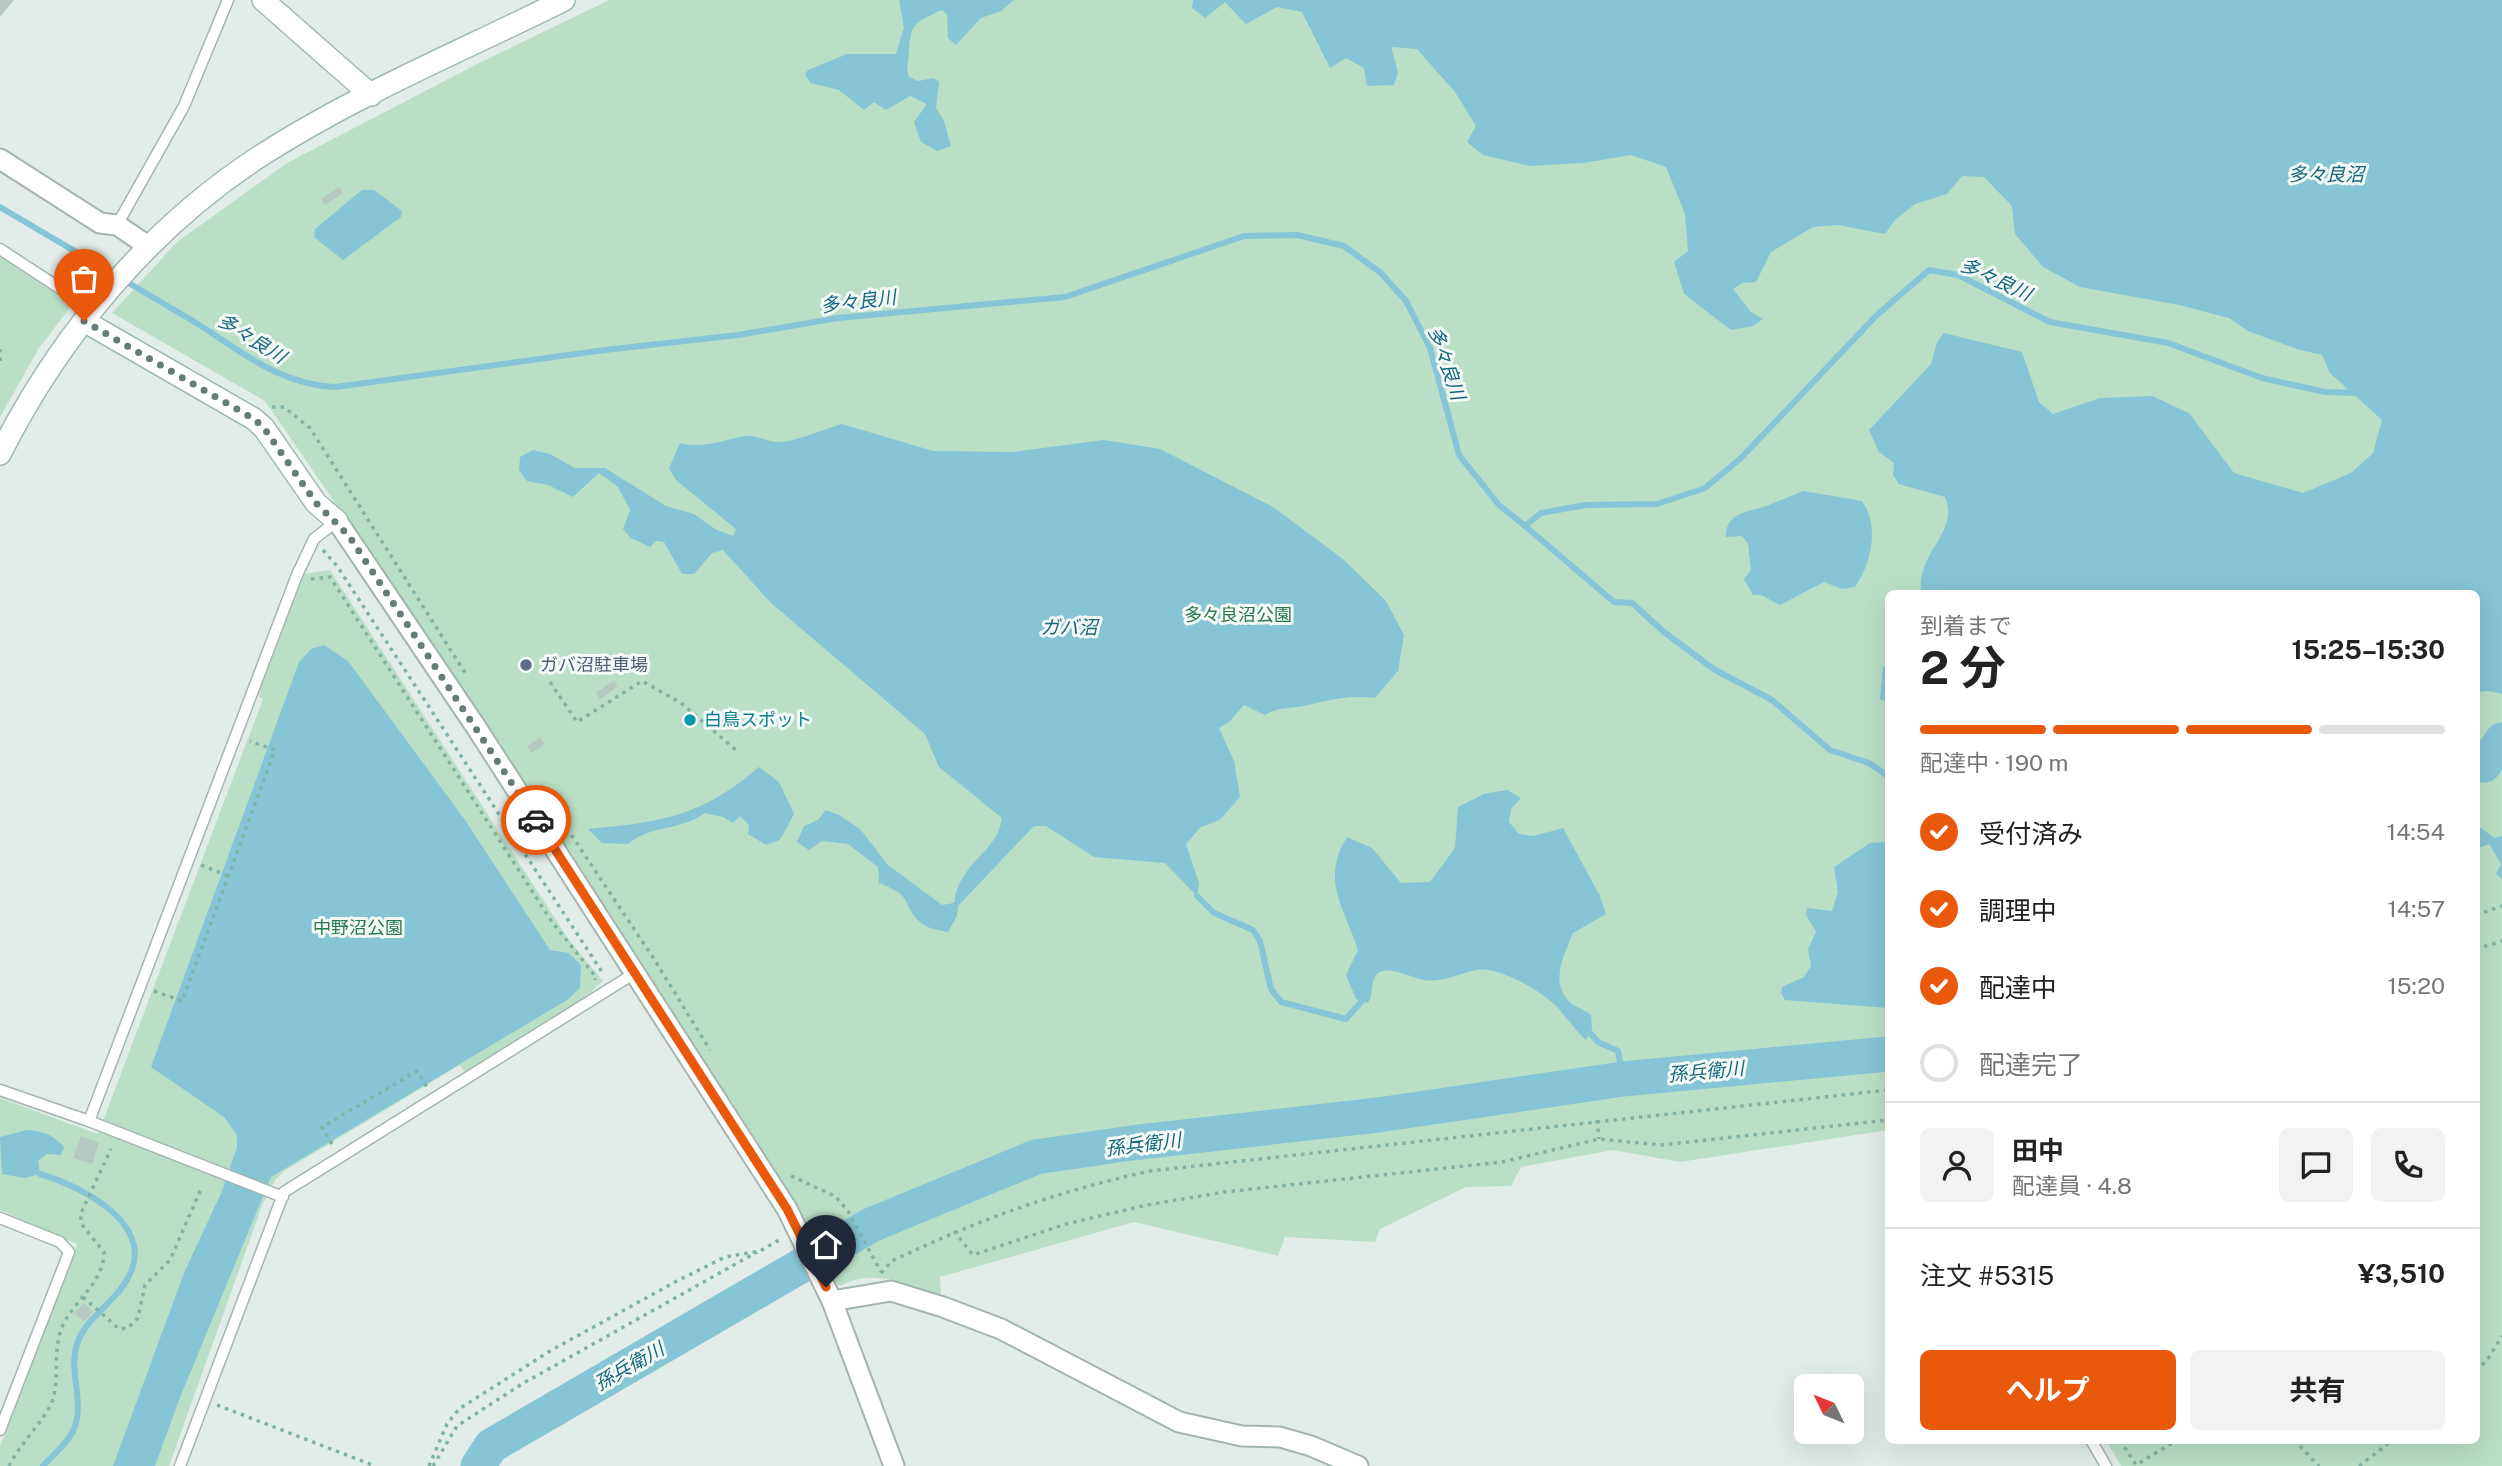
<!DOCTYPE html>
<html lang="ja">
<head>
<meta charset="utf-8">
<style>
  body { margin:0; font-family:"Public Sans","Noto Sans JP",sans-serif; background:#f2f2f2; color:#222; height:100vh; display:flex; flex-direction:column; font-size:26px; white-space:nowrap }
  * { box-sizing:border-box; margin:0 }
  p { font-size:23px; color:#767676 }
  .icon { flex:none; width:38px; height:38px; fill:none; stroke:currentColor; stroke-width:2; stroke-linecap:round; stroke-linejoin:round }
  .map { position:relative; flex:1; overflow:hidden }
  .details { position:absolute; left:1885px; top:590px; width:595px; height:854px; display:flex; flex-direction:column; background:#fff; border-radius:10px; box-shadow:0 7px 28px #0002 }
  .details>* { flex:none }
  .needle { width:46px; rotate:313deg }
  .tools { position:absolute; left:1794px; top:1374px; display:grid; gap:14px }
  .tools a { display:grid; place-items:center; width:70px; height:70px; border-radius:10px; background:#fff; box-shadow:0 7px 28px #0002; font-size:35px }
  .pin { position:absolute; display:grid; place-items:center; width:60px; height:60px; color:#fff; margin:-72px -30px; border-radius:50% 50% 50% 0; rotate:-45deg; box-shadow:0 0 7px #0007 }
  .pin .icon { rotate:45deg }
  .courier { position:absolute; display:grid; place-items:center; width:70px; height:70px; margin:-35px; border:5px solid #ea580c; border-radius:50%; background:#fff; color:#222; box-shadow:0 2px 9px #0007 }
  .overview em { font-style:normal; font-weight:700 }
  .overview div { display:flex; flex-direction:column-reverse }
  .overview { display:flex; align-items:center; justify-content:space-between; height:119px; padding:0 35px }
  h1 { font-size:46px; font-weight:700; line-height:52px }
  .bar { display:grid; grid-template-columns:repeat(4,1fr); gap:10px 7px; align-content:center; height:84px; padding:0 35px }
  .bar i { height:9px; border-radius:5px; background:#e0e0e0 }
  .bar .selected { background:#ea580c }
  .bar p { grid-column:span 4 }
  .line { display:flex; align-items:center; gap:18px; padding:0 35px; border-top:2px solid #e0e0e0 }
  .line div { flex:1 }
  .round { display:grid; place-items:center; flex:none; width:74px; height:74px; border-radius:10px; background:#f2f2f2 }
  ol { padding:0 35px; list-style:none }
  li { display:flex; align-items:center; gap:21px; height:77px }
  li p { margin-inline-start:auto }
  li .icon { padding:7px; border-radius:50%; background:#ea580c; color:#fff; stroke-width:4 }
  li:last-child { color:#767676 }
  li i { width:38px; height:38px; border:4px solid #e0e0e0; border-radius:50% }
  .button { display:flex; gap:14px; margin-top:auto; padding:14px 35px }
  .button a { flex:1; height:80px; border-radius:10px; background:#ea580c; color:#fff; font-size:28px; font-weight:700; line-height:80px; text-align:center }
  .button a+a { background:#f2f2f2; color:#222 }
  .map>svg:first-child { display:block }
  .green { fill:#b9e0c6 }
  .water { fill:#86c4d6 }
  .lines { fill:none; stroke-linecap:round; stroke-linejoin:round }
  .stream { stroke:#86c4d6; stroke-width:6 }
  .river { stroke:#86c4d6; stroke-width:35 }
  .building { fill:#b7c8c2 }
  .lane-casing { stroke:#a4b5b1; stroke-width:13 }
  .street-casing { stroke:#a4b5b1; stroke-width:23 }
  .secondary-casing { stroke:#9fbab2; stroke-width:24 }
  .path { stroke:#80b3a6; stroke-width:3.5; stroke-dasharray:3.5 5; stroke-linecap:butt }
  .lane { stroke:#fff; stroke-width:10 }
  .street { stroke:#fff; stroke-width:19 }
  .secondary { stroke:#fff; stroke-width:21 }
  .done { stroke:#657c77; stroke-width:7; stroke-dasharray:0 12.6 }
  .route { stroke:#ea580c; stroke-width:9 }
  .service-dot { fill:#5c6f8a; stroke:#f3f9f6; stroke-width:2.5 }
  .culture-dot { fill:#0f9aa8; stroke:#f3f9f6; stroke-width:2.5 }
  .labels { text-anchor:middle; stroke-width:6; stroke-linejoin:round; paint-order:stroke }
  .park-label { font-size:18px; fill:#28794c; stroke:#f3f9f6 }
  .service-label { font-size:18px; fill:#4e5e75; stroke:#f3f9f6; text-anchor:start }
  .culture-label { font-size:18px; fill:#0d838f; stroke:#f3f9f6; text-anchor:start }
  .water-label { font-size:19px; font-style:italic; fill:#17677f; stroke:#f3f9f6 }
</style>
</head>
<body>
<div class="map">
<svg width="2502" height="1466" viewBox="0 0 2502 1466">
  <rect width="100%" height="100%" fill="#e2ede9"/>
  <g class="green">
    <path d="M609 0H2502V1466H2121L2106 1440H2476V593H1888V1130L1680 1162 1613 1150 1521 1167 1511 1186 1466 1187 1380 1229 1375 1242 1285 1237 1278 1256 1134 1222 940 1277 941 1296C910 1285 872 1267 841 1286L835 1284 809 1227 408 609 265 401 112 313 177 242 287 163 479 63Z"/>
    <polygon points="0,256 72,305 39,348 0,417"/>
    <path d="M330 570 569 940 603 981C562 1019 513 1045 465 1072L460 1065 286 1170 275 1180 263 1203 169 1466H0V1446L77 1244 0 1210V1098L98 1134 263 699 258 696 304 574Z"/>
  </g>
  <g class="water">
    <path d="M899 0H1014L1001 11 981 18 956 45 948 38 947 15 942 10C913 23 910 24 909 54 908 63 906 68 909 77L918 81 934 78 939 82 936 108 944 121 951 146 937 151 921 142 914 122 927 104 910 96 886 110 874 102 864 110 839 90 810 83 805 74 808 70 847 54H896L904 28Z"/>
    <path d="M1193 0H2502V694L2489 691 2476 692V593H1924L1921 590C1917 552 1960 532 1945 497L1899 484 1893 475 1894 463 1879 452 1869 430 1931 364 1937 342 1944 333 2022 352 2039 402 2053 414 2100 398 2152 396 2189 413 2234 473 2303 493 2351 473 2373 453 2382 420 2330 373 2322 355 2297 349 2248 331 2229 318 2179 305 2080 287 2043 267 2015 234 2012 206 1984 177 1962 176 1947 194 1915 204 1895 220 1885 234 1838 225 1813 227 1771 252 1756 282 1742 283 1733 289 1751 312 1763 319 1753 326 1731 330 1684 294 1674 262 1688 251 1685 214 1666 167 1631 155 1583 163 1530 166 1483 155 1467 142 1476 126 1455 92 1417 49 1391 47 1398 72 1394 85 1367 86 1364 68 1346 58 1330 68 1302 12 1277 7 1246 24 1225 2 1205 18 1192 8Z"/>
    <polygon points="362,190 374,190 402,211 401,217 343,260 314,237 315,229"/>
    <path d="M842 424 933 451 1013 452 1104 440 1160 449 1273 507 1343 559 1386 601 1404 635 1398 671 1375 698C1344 694 1326 702 1297 707 1284 709 1277 708 1265 715L1244 705 1229 722 1219 728 1234 761 1240 797 1220 820 1201 827 1186 844 1199 883 1197 896 1165 863 1094 857 1046 826H1034L958 906 957 916 948 932C939 930 927 929 920 922 900 903 916 897 879 883L878 867 848 844 822 841 809 850 797 842 804 826 818 820 826 810 839 815 860 829 888 865 942 905 954 903C960 860 997 854 1002 818L939 767 925 734 771 603 723 550 712 553 694 574H682L664 542 656 541 650 547 631 538 623 529 630 510 618 487 599 473 573 497 548 485 527 481 519 470 520 457 533 450 550 454 575 468H605L666 506 694 514 715 529 733 536 736 529 676 480 669 468 680 443C705 449 722 440 745 436 755 434 767 442 777 442 797 442 823 429 842 424Z"/>
    <path d="M1803 491 1862 501C1880 526 1871 564 1855 587L1842 589 1824 582 1780 605 1761 595H1753L1744 579 1751 570 1748 544 1742 536 1726 537C1725 512 1750 512 1766 506 1779 501 1791 496 1803 491Z"/>
    <polygon points="324,645 348,661 465,820 550,950 569,953 581,965 580,988 567,1000 271,1177 179,1400 155,1466 113,1466 184,1273 222,1191 237,1147 237,1135 224,1117 151,1067 299,662 311,649"/>
    <polygon points="1883,666 1888,668 1888,703 1880,699"/>
    <path d="M759 767 779 782 794 814 780 840 766 845 748 834 749 825 740 816 733 823 723 817 705 813C681 831 649 825 628 844L602 843 588 829C661 822 701 817 759 767Z"/>
    <path d="M1507 790 1521 798 1511 809 1509 822 1519 834 1534 836 1563 828 1600 896 1606 914 1573 933C1564 956 1548 984 1572 1004 1578 1008 1586 1010 1591 1015L1592 1028 1586 1040C1574 1029 1565 1015 1554 1004 1539 990 1498 966 1477 970 1460 973 1442 983 1424 980 1412 978 1389 965 1378 973 1370 979 1374 994 1368 1003L1356 999 1346 975 1358 950C1345 909 1320 880 1347 837L1372 848 1401 883 1430 882 1455 848 1458 807 1484 794Z"/>
    <polygon points="2476,824 2494,838 2502,836 2502,879 2496,874 2501,864 2489,844 2476,849"/>
    <polygon points="1888,842 1888,1008 1785,1000 1781,993 1782,987 1804,977 1811,966 1808,949 1816,932 1806,915 1807,908 1832,911 1838,892 1834,867 1870,843"/>
    <path d="M26 1130C43 1131 52 1134 64 1147L61 1155 47 1154 38 1161 40 1174 25 1178 2 1174 0 1137Z"/>
  </g>
  <g class="lines">
    <g class="stream">
      <path d="M0 207C63 244 126 281 188 318 237 347 276 385 336 387L605 350 738 335 838 318 1065 297 1244 236 1297 235 1344 246 1381 273 1406 301 1430 348 1459 455 1499 505 1525 526 1541 513 1586 505 1657 504 1705 488 1740 459 1877 315 1929 270 1958 275 2050 322 2168 343 2262 378 2325 392 2360 393"/>
      <polyline points="1525,526 1614,602 1632,603 1664,632 1715,670 1772,700 1830,750 1869,763 1888,776"/>
      <polyline points="1197,896 1214,913 1253,930 1260,941 1271,989 1281,1002 1346,1019 1362,1001 1362,995"/>
      <polyline points="1585,1027 1598,1042 1618,1051 1623,1079"/>
      <path d="M40 1174C84 1187 165 1228 123 1286 109 1306 85 1320 77 1344 68 1372 85 1401 74 1429 68 1443 53 1455 43 1466"/>
    </g>
    <g class="river">
      <polyline points="2476,765 2484,765 2502,740"/>
      <polyline points="478,1466 491,1446 871,1225 1036,1157 1131,1143 1378,1115 1623,1079 1888,1054"/>
    </g>
  </g>
  <g class="building">
    <polygon points="0,0 14,0 0,17"/>
    <polygon points="339,187 343,193 325,205 321,199"/>
    <polygon points="614,680 618,686 600,699 596,693"/>
    <polygon points="540,738 545,744 532,753 527,746"/>
    <polygon points="81,1136 99,1143 92,1164 73,1158"/>
    <polygon points="84,1303 93,1312 84,1322 74,1313"/>
  </g>
  <g class="lines">
    <defs>
      <g id="lane">
        <polyline points="117,225 184,106 228,0"/>
        <polyline points="0,249 93,310"/>
        <polyline points="0,1090 89,1121 283,1197"/>
        <polyline points="89,1121 297,575 314,539 337,521"/>
        <polyline points="0,1218 60,1242 69,1252 0,1430"/>
        <polyline points="2091,1440 2106,1466"/>
        <polyline points="180,1466 284,1192 635,973"/>
      </g>
      <g id="street">
        <polyline points="0,159 100,223 117,225 148,246"/>
        <polyline points="337,521 476,727 787,1209 832,1301 894,1466"/>
        <polyline points="832,1301 891,1291 943,1307 1001,1329 1179,1422 1242,1436 1280,1437 1311,1446 1358,1466"/>
      </g>
      <g id="secondary">
        <polyline points="263,0 371,95"/>
        <polyline points="84,321 254,419 264,428 316,503 337,521"/>
        <path d="M0 454C60 335 150 227 262 155 357 94 464 50 564 0"/>
      </g>
    </defs>
    <use href="#lane" class="lane-casing"/>
    <use href="#street" class="street-casing"/>
    <use href="#secondary" class="secondary-casing"/>
    <g class="path">
      <polyline points="0,349 0,365"/>
      <polyline points="272,407 284,407 310,428 467,676"/>
      <polyline points="323,550 337,566 604,975"/>
      <polyline points="311,579 330,577 552,922 596,977 595,980"/>
      <polyline points="550,682 577,722 642,681 681,703 737,751"/>
      <polyline points="562,821 654,959 710,1050"/>
      <polyline points="201,865 228,876"/>
      <polyline points="2476,915 2502,906"/>
      <polyline points="2476,949 2502,941"/>
      <polyline points="154,991 182,1001 275,750 250,741"/>
      <polyline points="1597,1120 1599,1139"/>
      <polyline points="332,1144 322,1127 417,1071 427,1087"/>
      <polyline points="791,1176 835,1196 848,1211 881,1272"/>
      <polyline points="954,1231 973,1255 1066,1224 1147,1205 1224,1192 1502,1162 1599,1139 1661,1145 1888,1120"/>
      <path d="M881 1273 892 1261C980 1219 1055 1192 1150 1171L1888 1090"/>
      <polyline points="83,1297 119,1329 128,1328 138,1318 145,1285 170,1260 201,1189"/>
      <polyline points="2476,1371 2488,1359 2502,1336"/>
      <polyline points="217,1405 375,1466"/>
      <polyline points="2120,1440 2136,1465 2177,1440"/>
      <polyline points="2294,1440 2319,1466"/>
      <path d="M9 1466C19 1445 48 1416 53 1399 60 1375 52 1349 63 1325 76 1298 103 1284 104 1252L83 1226 80 1215 111 1149"/>
      <polyline points="429,1466 447,1424 459,1409 550,1351 675,1282 725,1257 760,1251 781,1239"/>
      <polyline points="433,1466 457,1426 522,1384 757,1252"/>
      <polyline points="2359,1466 2393,1440"/>
    </g>
    <use href="#lane" class="lane"/>
    <use href="#street" class="street"/>
    <use href="#secondary" class="secondary"/>
  </g>
  <g class="lines">
    <polyline class="done" points="84,321 254,419 264,428 316,503 349,536 536,820"/>
    <polyline class="route" points="536,820 787,1209 826,1287"/>
  </g>
  <circle class="service-dot" cx="526" cy="665" r="7"/>
  <circle class="culture-dot" cx="690" cy="720" r="7"/>
  <g class="labels">
    <g class="park-label">
      <text x="1238" y="621">多々良沼公園</text>
      <text x="358" y="934">中野沼公園</text>
    </g>
    <g class="service-label">
      <text x="540" y="671">ガバ沼駐車場</text>
    </g>
    <g class="culture-label">
      <text x="704" y="726">白鳥スポット</text>
    </g>
    <g class="water-label">
      <text x="2326" y="181">多々良沼</text>
      <text transform="translate(1996 279) rotate(25)" y="7">多々良川</text>
      <text transform="translate(858 301) rotate(-7)" y="7">多々良川</text>
      <text transform="translate(252 338) rotate(32)" y="7">多々良川</text>
      <text transform="translate(1447 363) rotate(71)" y="7">多々良川</text>
      <text x="1069" y="634">ガバ沼</text>
      <text transform="translate(1706 1071) rotate(-5)" y="7">孫兵衛川</text>
      <text transform="translate(1143 1144) rotate(-7)" y="7">孫兵衛川</text>
      <text transform="translate(629 1366) rotate(-30)" y="7">孫兵衛川</text>
    </g>
  </g>
</svg>
<div class="tools">
<a><svg class="needle" viewBox="-14 -14 28 28"><path d="M0-13l5 13h-10z" fill="#e53935"/><path d="M0 13l5-13h-10z" fill="#767676"/></svg></a>
</div>
<div class="pin" style="left:84px;top:321px;background:#ea580c"><svg class="icon" aria-label="bag" viewBox="0 0 24 24"><path d="M5 8h14l-1 12H6zM9 8a3 3 0 0 1 6 0"/></svg></div>
<div class="pin" style="left:826px;top:1287px;background:#1f2937"><svg class="icon" aria-label="home" viewBox="0 0 24 24"><path d="M3 11l9-7 9 7M6 9v11h12V9"/></svg></div>
<div class="courier" style="left:536px;top:820px"><svg class="icon" aria-label="car" viewBox="0 0 24 24"><path d="M5 17H2v-5l4-1 3-4h7l3 4 3 1v5h-3M9 17h6M6 11h13"/><circle cx="7" cy="17" r="2"/><circle cx="17" cy="17" r="2"/></svg></div>
<section class="details">
<div class="overview"><div><h1>2 分</h1><p>到着まで</p></div><em>15:25–15:30</em></div>
<div class="bar"><i class="selected"></i><i class="selected"></i><i class="selected"></i><i></i><p>配達中 · 190 m</p></div>
<ol>
<li><svg class="icon" aria-label="check" viewBox="0 0 24 24"><path d="M5 12l5 5 9-10"/></svg>受付済み<p>14:54</p></li>
<li><svg class="icon" aria-label="check" viewBox="0 0 24 24"><path d="M5 12l5 5 9-10"/></svg>調理中<p>14:57</p></li>
<li><svg class="icon" aria-label="check" viewBox="0 0 24 24"><path d="M5 12l5 5 9-10"/></svg>配達中<p>15:20</p></li>
<li><i></i>配達完了</li>
</ol>
<div class="line" style="height:126px"><a class="round"><svg class="icon" aria-label="person" viewBox="0 0 24 24"><circle cx="12" cy="8" r="4"/><path d="M4 21q1-7 8-7t8 7"/></svg></a><div><b>田中</b><p>配達員 · 4.8</p></div><a class="round"><svg class="icon" aria-label="chat" viewBox="0 0 24 24"><path d="M4 5h16v11H9l-5 4z"/></svg></a><a class="round"><svg class="icon" aria-label="phone" viewBox="0 0 24 24"><path d="M5 4h4l2 5-3 2q2 4 5 5l2-3 5 2v4C11 20 4 13 5 4z"/></svg></a></div>
<div class="line" style="height:91px"><div>注文 #5315</div><b>¥3,510</b></div>
<div class="button"><a>ヘルプ</a><a>共有</a></div>
</section>
</div>
</body>
</html>
